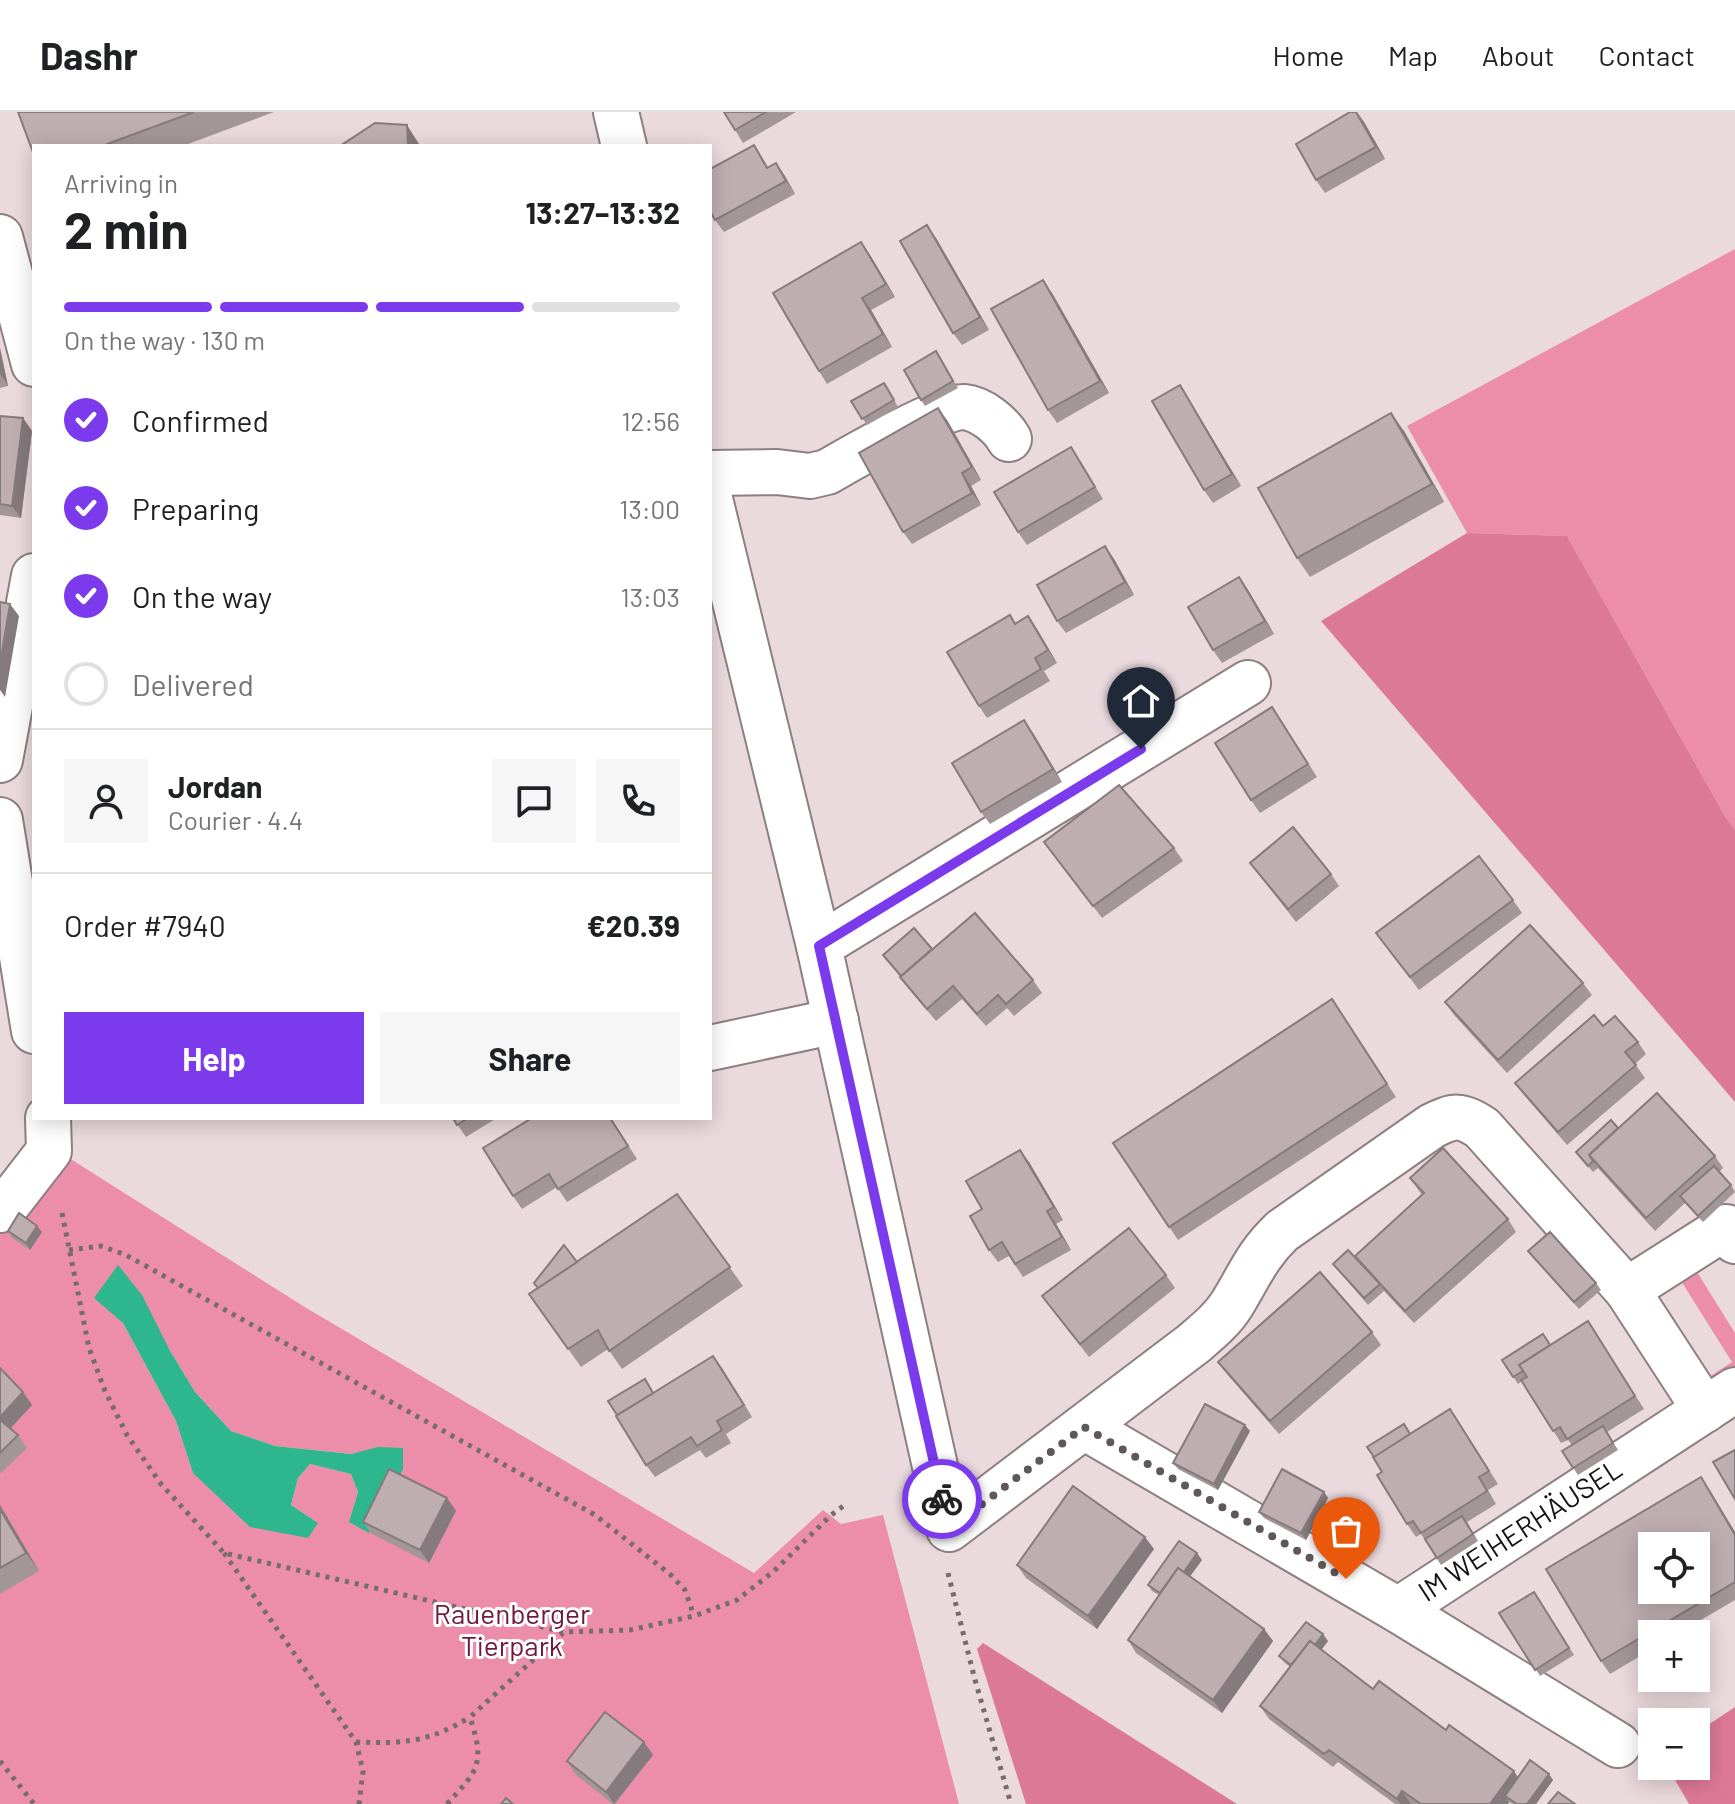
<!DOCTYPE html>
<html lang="en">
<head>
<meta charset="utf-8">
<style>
  body { margin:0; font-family:Barlow,sans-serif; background:#f6f6f6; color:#202124; height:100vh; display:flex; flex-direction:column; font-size:30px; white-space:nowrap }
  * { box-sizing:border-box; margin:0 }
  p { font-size:26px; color:#757577 }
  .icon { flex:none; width:44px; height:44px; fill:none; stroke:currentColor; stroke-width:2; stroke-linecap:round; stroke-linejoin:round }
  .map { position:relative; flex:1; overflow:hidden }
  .sheet { position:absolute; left:32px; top:32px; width:680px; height:976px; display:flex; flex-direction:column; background:#fff; border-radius:0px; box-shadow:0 4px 20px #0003 }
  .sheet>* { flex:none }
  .buttons { position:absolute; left:1638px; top:1420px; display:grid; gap:16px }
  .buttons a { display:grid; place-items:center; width:72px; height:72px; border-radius:0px; background:#fff; box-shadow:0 4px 20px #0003; font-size:40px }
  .pin { position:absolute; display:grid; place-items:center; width:68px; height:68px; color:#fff; margin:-82px -34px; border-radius:50% 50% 50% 0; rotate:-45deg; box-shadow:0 0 8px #0007 }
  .pin .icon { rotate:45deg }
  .courier { position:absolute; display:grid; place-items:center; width:80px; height:80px; margin:-40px; border:6px solid #7c3aed; border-radius:50%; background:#fff; color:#222; box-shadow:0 2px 10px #0007 }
  .head em { font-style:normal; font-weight:700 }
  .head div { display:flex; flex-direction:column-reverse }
  .head { display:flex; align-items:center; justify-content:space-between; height:136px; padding:0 32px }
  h1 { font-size:52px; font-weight:700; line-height:60px }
  .bar { display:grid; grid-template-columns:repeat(4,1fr); gap:12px 8px; align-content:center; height:96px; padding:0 32px }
  .bar i { height:10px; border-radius:6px; background:#e0e0e0 }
  .bar .active { background:#7c3aed }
  .bar p { grid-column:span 4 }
  .line { display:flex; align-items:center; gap:20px; padding:0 32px; border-top:2px solid #e0e0e0 }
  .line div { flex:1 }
  .round { display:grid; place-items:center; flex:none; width:84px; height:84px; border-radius:0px; background:#f6f6f6 }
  ol { padding:0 32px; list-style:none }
  li { display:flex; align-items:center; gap:24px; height:88px }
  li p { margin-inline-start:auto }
  li .icon { padding:8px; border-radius:50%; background:#7c3aed; color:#fff; stroke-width:4 }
  li:last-child { color:#757577 }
  li i { width:44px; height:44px; border:4px solid #e0e0e0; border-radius:50% }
  .action { display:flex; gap:16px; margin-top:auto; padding:16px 32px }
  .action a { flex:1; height:92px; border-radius:0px; background:#7c3aed; color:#fff; font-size:32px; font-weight:700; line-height:92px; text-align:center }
  .action a+a { background:#f6f6f6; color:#202124 }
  header { display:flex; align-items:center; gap:48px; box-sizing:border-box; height:112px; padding:0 40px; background:#fff; border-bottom:2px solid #e0e0e0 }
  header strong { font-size:38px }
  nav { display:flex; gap:44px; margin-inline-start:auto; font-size:28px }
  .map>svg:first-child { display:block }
  .green { fill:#ec8eaa; fill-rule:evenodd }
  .forest { fill:#dd7998 }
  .water { fill:#2eb68f }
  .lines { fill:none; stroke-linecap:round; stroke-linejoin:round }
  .minor-casing { stroke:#8d7f82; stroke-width:48 }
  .path { stroke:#766b6d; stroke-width:5; stroke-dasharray:4 6; stroke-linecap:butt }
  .minor { stroke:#fff; stroke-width:44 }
  .wall { fill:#a39699 }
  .shaded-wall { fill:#857a7d }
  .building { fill:#beaeb2; stroke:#857a7d; stroke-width:2; fill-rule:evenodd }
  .done { stroke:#605759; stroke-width:8; stroke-dasharray:0 14.4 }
  .route { stroke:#7c3aed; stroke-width:10 }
  .labels { text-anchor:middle; stroke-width:6; stroke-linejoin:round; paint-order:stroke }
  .street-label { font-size:28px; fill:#161112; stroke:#fff }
  .park-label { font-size:28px; fill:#72183c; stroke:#fff }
</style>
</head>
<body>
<header>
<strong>Dashr</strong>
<nav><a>Home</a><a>Map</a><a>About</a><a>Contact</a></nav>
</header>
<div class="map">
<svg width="1735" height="1692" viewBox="0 0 1735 1692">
  <rect width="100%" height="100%" fill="#ead9dd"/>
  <g class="green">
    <polygon points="1735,137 1735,718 1726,706 1567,424 1467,421 1407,314"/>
    <path d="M69 1046 303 1194 754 1461 823 1398 841 1412 883 1403 959 1692H0V1112ZM123 1211 169 1237 195 1280 231 1319 275 1334 351 1342 378 1336 349 1410 358 1380 351 1362 310 1352 298 1366 291 1393 318 1411 193 1361 176 1309Z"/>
    <polygon points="1692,1152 1735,1221 1735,1264 1720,1273 1706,1267 1732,1250 1676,1161"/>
  </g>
  <g class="forest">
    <polygon points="1467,421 1567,424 1726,706 1735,718 1735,990 1321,509"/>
    <polygon points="983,1531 1237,1692 1026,1692 977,1537"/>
    <polygon points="1735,1595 1735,1692 1689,1692 1667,1654 1696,1654 1696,1621"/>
  </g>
  <polygon class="water" points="118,1153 142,1183 169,1237 195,1280 231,1319 275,1334 351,1342 378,1335 403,1336 403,1357 369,1421 349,1410 358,1380 351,1362 310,1352 298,1366 291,1393 318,1411 308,1426 250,1415 193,1361 176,1309 123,1211 94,1186"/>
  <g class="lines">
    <defs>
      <g id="minor">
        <polyline points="616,0 624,34"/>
        <polyline points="0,125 34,252"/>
        <path d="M710 361 777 360 810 364 827 360C850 347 943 293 964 295 982 297 1001 313 1009 327"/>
        <path d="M710 387 819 834 949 1417 1193 1232C1207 1220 1222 1208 1232 1192 1250 1163 1256 1144 1282 1119L1432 1014C1455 1003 1460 1002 1482 1016L1627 1178 1726 1115 1735 1129"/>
        <polyline points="0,648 34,464"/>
        <polyline points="0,708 34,919"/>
        <polyline points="819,834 1248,571"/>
        <polyline points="710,936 836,909"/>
        <polyline points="0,1098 7,1093 49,1039 48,1006"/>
        <polyline points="1627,1178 1705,1298"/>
        <polyline points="1084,1315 1398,1498 1735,1278"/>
        <polyline points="1398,1498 1618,1633"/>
      </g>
    </defs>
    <use href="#minor" class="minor-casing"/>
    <g class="path">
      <polyline points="62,1101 89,1236 105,1279 127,1323 161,1372 224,1441 564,1520 630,1518 694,1504 737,1488 774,1459 830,1404 846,1392"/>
      <polyline points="69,1138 101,1134 126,1143 595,1403 671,1463 685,1478 694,1504"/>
      <polyline points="224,1441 356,1630 363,1659 359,1692"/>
      <polyline points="948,1461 975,1568 1011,1692"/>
      <path d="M356 1630C403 1632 430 1630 470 1605"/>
      <polyline points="0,1649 34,1692"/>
      <path d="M447 1692C479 1657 485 1652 470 1605L563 1521"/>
    </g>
    <use href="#minor" class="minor"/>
  </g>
  <g class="wall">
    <polygon points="18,0 274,0 188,32 190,34 34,34"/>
    <polygon points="724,0 796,0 743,31"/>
    <polygon points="1364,10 1385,47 1325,81 1316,68"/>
    <polygon points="754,33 768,55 776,51 795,82 724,120 715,108"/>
    <polygon points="936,126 989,218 962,233 953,221"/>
    <polygon points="870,143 895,185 871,198 892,235 827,272 819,259"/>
    <polygon points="1052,181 1109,281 1057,311 1048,298"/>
    <polygon points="0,236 8,274 0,276"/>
    <polygon points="940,246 958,276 925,294 921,288"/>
    <polygon points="888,277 898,295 867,313 851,289"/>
    <polygon points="1188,286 1241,374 1213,391 1204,378"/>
    <polygon points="0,304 23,306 32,319 21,406 0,403"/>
    <polygon points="947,308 981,368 971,374 981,393 912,432 903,420"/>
    <polygon points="1404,319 1444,390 1310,465 1297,446"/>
    <polygon points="1079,348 1103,387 1027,433 1018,420"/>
    <polygon points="1114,447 1134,483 1066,521 1057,509"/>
    <polygon points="1239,465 1248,478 1274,522 1222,551 1213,538"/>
    <polygon points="1010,503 1015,512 1028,504 1057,551 1044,559 1050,569 987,606 979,594"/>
    <polygon points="1281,608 1317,665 1260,701 1251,688"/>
    <polygon points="1033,621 1062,670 990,712 981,700"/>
    <polygon points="1044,730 1174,736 1183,749 1102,806"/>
    <polygon points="1250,751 1331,762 1339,774 1296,810"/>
    <polygon points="1513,788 1522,801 1419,878 1376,821"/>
    <polygon points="932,837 1033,868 1042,881 1014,904 1007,896 986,914 962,887 936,909 909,877 900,864 883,843"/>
    <polygon points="1583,871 1592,883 1507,961 1454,903 1445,890"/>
    <polygon points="1332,887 1396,985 1178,1128 1113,1031"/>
    <polygon points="1603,914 1638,930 1646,942 1635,952 1645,966 1567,1033 1524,983 1515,971"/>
    <polygon points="453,1006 497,1006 466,1025"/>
    <polygon points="532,1006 611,1006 637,1047 567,1090 557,1075 522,1097 513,1084"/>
    <polygon points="1618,1016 1715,1044 1723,1056 1719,1060 1731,1073 1735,1080 1703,1110 1685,1091 1655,1119 1598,1056 1593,1060 1576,1040"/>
    <polygon points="1029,1050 1063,1108 1056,1112 1071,1138 1023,1165 1009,1144 998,1150 989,1138 982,1097"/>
    <polygon points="1410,1066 1508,1107 1516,1120 1414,1211 1384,1179 1368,1193 1333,1152 1361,1151 1355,1144 1422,1083"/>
    <polygon points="677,1082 743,1174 622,1257 608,1237 581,1255 529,1182"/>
    <polygon points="8,1119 42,1120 30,1138 12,1126"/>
    <polygon points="1528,1139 1596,1171 1601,1178 1579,1197"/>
    <polygon points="1166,1163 1175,1176 1089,1245 1042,1184"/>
    <polygon points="1588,1209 1644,1297 1607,1320 1618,1338 1578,1363 1562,1339 1572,1333 1568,1328 1561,1331 1522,1269 1518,1272 1502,1248 1551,1232"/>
    <polygon points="1372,1220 1381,1233 1279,1322 1227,1262 1218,1250"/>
    <polygon points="713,1244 752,1305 726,1322 731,1331 706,1346 700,1338 655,1365 646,1353 653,1281"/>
    <polygon points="0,1256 23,1280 32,1293 10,1317 18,1323 27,1336 0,1362"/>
    <polygon points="1450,1297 1498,1372 1488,1378 1496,1392 1467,1410 1478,1429 1441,1453 1421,1422 1416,1425 1407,1412 1411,1322"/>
    <polygon points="1250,1319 1218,1378 1178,1357 1173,1351"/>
    <polygon points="1710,1378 1735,1420 1735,1488 1677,1522 1652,1522 1652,1537 1610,1562 1601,1549"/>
    <polygon points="1324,1380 1328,1386 1306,1428 1264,1406 1259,1400"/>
    <polygon points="447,1386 456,1399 429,1451 372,1422 363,1410"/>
    <polygon points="0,1393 39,1459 0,1482"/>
    <polygon points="1154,1437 1097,1517 1026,1466 1017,1453"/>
    <polygon points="1202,1448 1190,1464 1264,1517 1273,1529 1222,1601 1136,1541 1128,1528 1159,1483 1152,1479 1148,1473"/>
    <polygon points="1534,1480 1574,1543 1540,1564 1499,1501"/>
    <polygon points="1328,1529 1321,1538 1373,1577 1446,1618 1518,1665 1553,1668 1536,1692 1512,1692 1509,1690 1508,1692 1395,1692 1338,1650 1333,1655 1269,1607 1260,1594 1290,1555 1284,1550 1279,1544"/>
    <polygon points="653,1643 615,1692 613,1692 575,1662 567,1649"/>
  </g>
  <g class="shaded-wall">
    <polygon points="1357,0 1364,10 1385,47 1376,35"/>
    <polygon points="407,13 419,32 420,34 408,34"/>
    <polygon points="776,51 785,64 795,82 786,69"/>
    <polygon points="927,113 936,126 989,218 980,205"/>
    <polygon points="861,130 870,143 895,185 886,172"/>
    <polygon points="1043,168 1052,181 1109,281 1100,269"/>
    <polygon points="862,186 871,198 892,235 883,222"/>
    <polygon points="0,236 8,274 0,262"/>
    <polygon points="1180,273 1188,286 1241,374 1232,362"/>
    <polygon points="938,296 947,308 981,368 972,355"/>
    <polygon points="1391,301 1404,319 1444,390 1432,372"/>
    <polygon points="23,306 32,319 21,406 12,394"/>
    <polygon points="962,361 971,374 981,393 972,381"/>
    <polygon points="1105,434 1114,447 1134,483 1125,470"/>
    <polygon points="1239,465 1248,478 1274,522 1265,509"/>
    <polygon points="10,492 19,504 5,585 0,578 0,552"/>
    <polygon points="1028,504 1037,517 1057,551 1048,538"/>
    <polygon points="1024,608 1033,621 1062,670 1053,657"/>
    <polygon points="1020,1038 1029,1050 1063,1108 1054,1095"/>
    <polygon points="1047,1099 1056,1112 1071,1138 1062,1125"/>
    <polygon points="37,1114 42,1120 30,1138 26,1131"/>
    <polygon points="713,1244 722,1256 752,1305 744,1293"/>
    <polygon points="23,1280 32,1293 8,1319 0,1308 0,1305"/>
    <polygon points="1245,1313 1250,1319 1218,1378 1214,1372"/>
    <polygon points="1701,1365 1735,1420 1735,1423"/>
    <polygon points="1324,1380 1328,1386 1306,1428 1301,1421"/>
    <polygon points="447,1386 456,1399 429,1451 420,1438"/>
    <polygon points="0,1393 39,1459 26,1441 0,1397"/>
    <polygon points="1145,1425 1154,1437 1097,1517 1088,1504"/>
    <polygon points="1197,1441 1202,1448 1170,1492 1166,1485"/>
    <polygon points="1264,1517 1273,1529 1222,1601 1213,1588"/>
    <polygon points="1323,1522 1328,1529 1302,1564 1297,1558"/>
    <polygon points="644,1630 653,1643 614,1692 606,1680"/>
    <polygon points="1514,1659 1522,1672 1505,1684 1509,1690 1508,1692 1490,1692"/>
    <polygon points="1549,1662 1553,1668 1536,1692 1527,1692"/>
    <polygon points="1402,1679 1411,1692 1400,1692 1397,1687"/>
  </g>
  <g class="building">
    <polygon points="18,0 194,0 107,32 108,34 34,34 34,43"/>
    <polygon points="724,0 766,0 735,18"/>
    <polygon points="1350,0 1356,0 1376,35 1316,68 1296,32"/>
    <polygon points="375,11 407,13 408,34 340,34"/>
    <polygon points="754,33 767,56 776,51 786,69 715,108 710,99 710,57"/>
    <polygon points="927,113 980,205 953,221 900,129"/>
    <polygon points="861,130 886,172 862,186 883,222 819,259 773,181"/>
    <polygon points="1043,168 1100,269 1048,298 991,197"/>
    <polygon points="936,239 953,269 921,288 904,258"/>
    <polygon points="884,271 894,288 862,307 851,289"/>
    <polygon points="1180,273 1232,362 1204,378 1152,289"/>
    <polygon points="938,296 972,355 962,361 972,381 903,420 859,341"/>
    <polygon points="1391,301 1432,372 1297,446 1258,376"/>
    <polygon points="0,304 23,306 12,394 0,392"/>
    <polygon points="1071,335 1095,375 1018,420 994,380"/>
    <polygon points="1105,434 1125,470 1057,509 1037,473"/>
    <polygon points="1239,465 1265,509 1213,538 1188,495"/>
    <polygon points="0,490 10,492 0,552"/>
    <polygon points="1010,503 1015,512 1028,504 1048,538 1035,546 1041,557 979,594 947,540"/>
    <polygon points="1272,595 1308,652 1251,688 1215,631"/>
    <polygon points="1024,608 1053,657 981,700 952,651"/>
    <polygon points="1119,673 1174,736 1093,794 1044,730"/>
    <polygon points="1293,715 1331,762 1288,797 1250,751"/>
    <polygon points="1479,744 1513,788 1410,865 1376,821"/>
    <polygon points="975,801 1033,868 1006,892 998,883 977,902 953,874 927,897 900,865"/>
    <polygon points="1530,813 1583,871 1498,948 1445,890"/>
    <polygon points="914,816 932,837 901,864 883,843"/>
    <polygon points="1332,887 1387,972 1169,1115 1113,1031"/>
    <polygon points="1594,903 1603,914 1615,904 1638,930 1625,940 1636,953 1558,1020 1515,971"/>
    <polygon points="1657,981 1715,1044 1646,1106 1589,1043"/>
    <polygon points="453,1006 468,1006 457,1013"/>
    <polygon points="532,1006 610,1006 628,1034 558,1077 549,1062 513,1084 483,1036"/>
    <polygon points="1611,1008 1618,1016 1589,1043 1593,1049 1588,1054 1576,1040"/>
    <polygon points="1443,1036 1508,1107 1405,1199 1355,1144 1424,1081 1410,1066"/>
    <polygon points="1020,1038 1054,1095 1047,1099 1062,1125 1015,1152 1002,1130 989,1138 970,1104 982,1097 966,1069"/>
    <polygon points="1714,1054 1731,1073 1698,1104 1680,1084"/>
    <polygon points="677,1082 730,1155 609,1239 598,1218 568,1237 529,1182"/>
    <polygon points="19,1101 37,1114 26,1131 8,1119"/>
    <polygon points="1129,1116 1166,1163 1080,1232 1042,1184"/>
    <polygon points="1550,1120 1596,1171 1574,1190 1528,1139"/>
    <polygon points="564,1133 577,1150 538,1176 534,1171"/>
    <polygon points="1348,1138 1380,1172 1364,1186 1333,1152"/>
    <polygon points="1320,1160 1372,1220 1270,1309 1218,1250"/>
    <polygon points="1588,1209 1635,1284 1567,1327 1560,1315 1553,1319 1521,1268 1527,1265 1519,1253"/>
    <polygon points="1543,1222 1550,1233 1519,1253 1523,1259 1513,1265 1502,1248"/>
    <polygon points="713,1244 744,1293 717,1309 722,1318 697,1334 691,1325 646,1353 616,1304"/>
    <polygon points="0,1256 23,1280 0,1305"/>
    <polygon points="645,1267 653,1281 617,1303 608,1289"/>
    <polygon points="1205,1292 1245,1313 1214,1372 1173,1351"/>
    <polygon points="1450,1297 1489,1359 1479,1365 1487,1379 1421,1421 1413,1409 1407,1412 1377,1363 1382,1360 1373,1345"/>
    <polygon points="0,1308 18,1323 0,1341"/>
    <polygon points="1404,1312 1410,1322 1374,1345 1367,1335"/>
    <polygon points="1603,1314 1613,1331 1573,1356 1562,1339"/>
    <polygon points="1735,1338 1735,1387 1713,1350"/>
    <polygon points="389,1357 447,1386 420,1438 363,1410"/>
    <polygon points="1282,1357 1324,1380 1301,1421 1259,1400"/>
    <path d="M1701 1365 1735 1423V1470L1601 1549 1546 1457ZM1652 1434H1696V1478H1652Z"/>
    <polygon points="1073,1374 1145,1425 1088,1504 1017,1453"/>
    <polygon points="0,1397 26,1441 0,1456"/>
    <polygon points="1462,1404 1473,1422 1437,1446 1425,1427"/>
    <polygon points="1179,1429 1197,1441 1184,1460 1178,1456 1160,1481 1148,1473"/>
    <polygon points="1178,1456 1264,1517 1213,1588 1128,1528"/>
    <polygon points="1534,1480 1569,1536 1535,1558 1499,1501"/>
    <polygon points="1306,1510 1323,1522 1315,1533 1310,1529 1291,1553 1279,1544"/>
    <polygon points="1310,1529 1373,1577 1379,1569 1446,1618 1449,1613 1514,1659 1490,1692 1421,1692 1402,1679 1397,1687 1329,1638 1324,1642 1260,1594"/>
    <polygon points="605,1600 644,1630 606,1680 567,1649"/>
    <polygon points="1530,1648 1549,1662 1527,1692 1517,1692 1505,1684"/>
    <polygon points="1558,1680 1575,1692 1548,1692"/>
    <polygon points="506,1686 513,1692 501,1692"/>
  </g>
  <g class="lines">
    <polyline class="done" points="942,1387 949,1417 1084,1315 1346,1467"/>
    <polyline class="route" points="942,1387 819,834 1141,637"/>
  </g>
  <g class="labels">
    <g class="street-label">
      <text transform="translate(1520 1418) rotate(-33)" y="10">IM WEIHERHÄUSEL</text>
    </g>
    <g class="park-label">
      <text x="512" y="1512">Rauenberger<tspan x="512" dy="32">Tierpark</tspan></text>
    </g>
  </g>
</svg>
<div class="buttons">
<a><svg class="icon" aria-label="locate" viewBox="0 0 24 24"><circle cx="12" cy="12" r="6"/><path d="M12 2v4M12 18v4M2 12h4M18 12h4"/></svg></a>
<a>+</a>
<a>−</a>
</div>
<div class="pin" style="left:1346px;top:1467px;background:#ea580c"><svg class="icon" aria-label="bag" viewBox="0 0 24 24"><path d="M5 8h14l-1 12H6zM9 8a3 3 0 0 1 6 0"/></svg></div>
<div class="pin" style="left:1141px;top:637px;background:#1f2937"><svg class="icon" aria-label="home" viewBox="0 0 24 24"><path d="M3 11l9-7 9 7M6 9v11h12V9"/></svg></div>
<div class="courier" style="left:942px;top:1387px"><svg class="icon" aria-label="bike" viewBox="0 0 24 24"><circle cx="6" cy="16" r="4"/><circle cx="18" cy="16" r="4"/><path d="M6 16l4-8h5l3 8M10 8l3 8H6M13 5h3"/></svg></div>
<section class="sheet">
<div class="head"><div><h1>2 min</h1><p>Arriving in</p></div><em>13:27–13:32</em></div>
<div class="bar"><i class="active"></i><i class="active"></i><i class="active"></i><i></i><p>On the way · 130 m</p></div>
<ol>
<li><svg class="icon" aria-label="check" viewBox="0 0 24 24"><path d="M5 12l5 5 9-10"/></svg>Confirmed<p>12:56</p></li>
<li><svg class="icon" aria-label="check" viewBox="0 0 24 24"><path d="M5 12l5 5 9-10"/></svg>Preparing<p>13:00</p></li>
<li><svg class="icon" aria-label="check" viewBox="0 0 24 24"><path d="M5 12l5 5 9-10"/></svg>On the way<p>13:03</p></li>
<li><i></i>Delivered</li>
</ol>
<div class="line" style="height:144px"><a class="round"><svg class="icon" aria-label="person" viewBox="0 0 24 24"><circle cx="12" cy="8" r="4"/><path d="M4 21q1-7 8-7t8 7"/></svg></a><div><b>Jordan</b><p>Courier · 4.4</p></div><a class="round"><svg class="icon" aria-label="chat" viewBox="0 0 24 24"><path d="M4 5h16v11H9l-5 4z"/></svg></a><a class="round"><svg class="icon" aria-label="phone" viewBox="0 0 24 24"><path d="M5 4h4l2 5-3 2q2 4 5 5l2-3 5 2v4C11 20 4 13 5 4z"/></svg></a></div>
<div class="line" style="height:104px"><div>Order #7940</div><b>€20.39</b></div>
<div class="action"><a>Help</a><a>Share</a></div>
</section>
</div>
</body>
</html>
